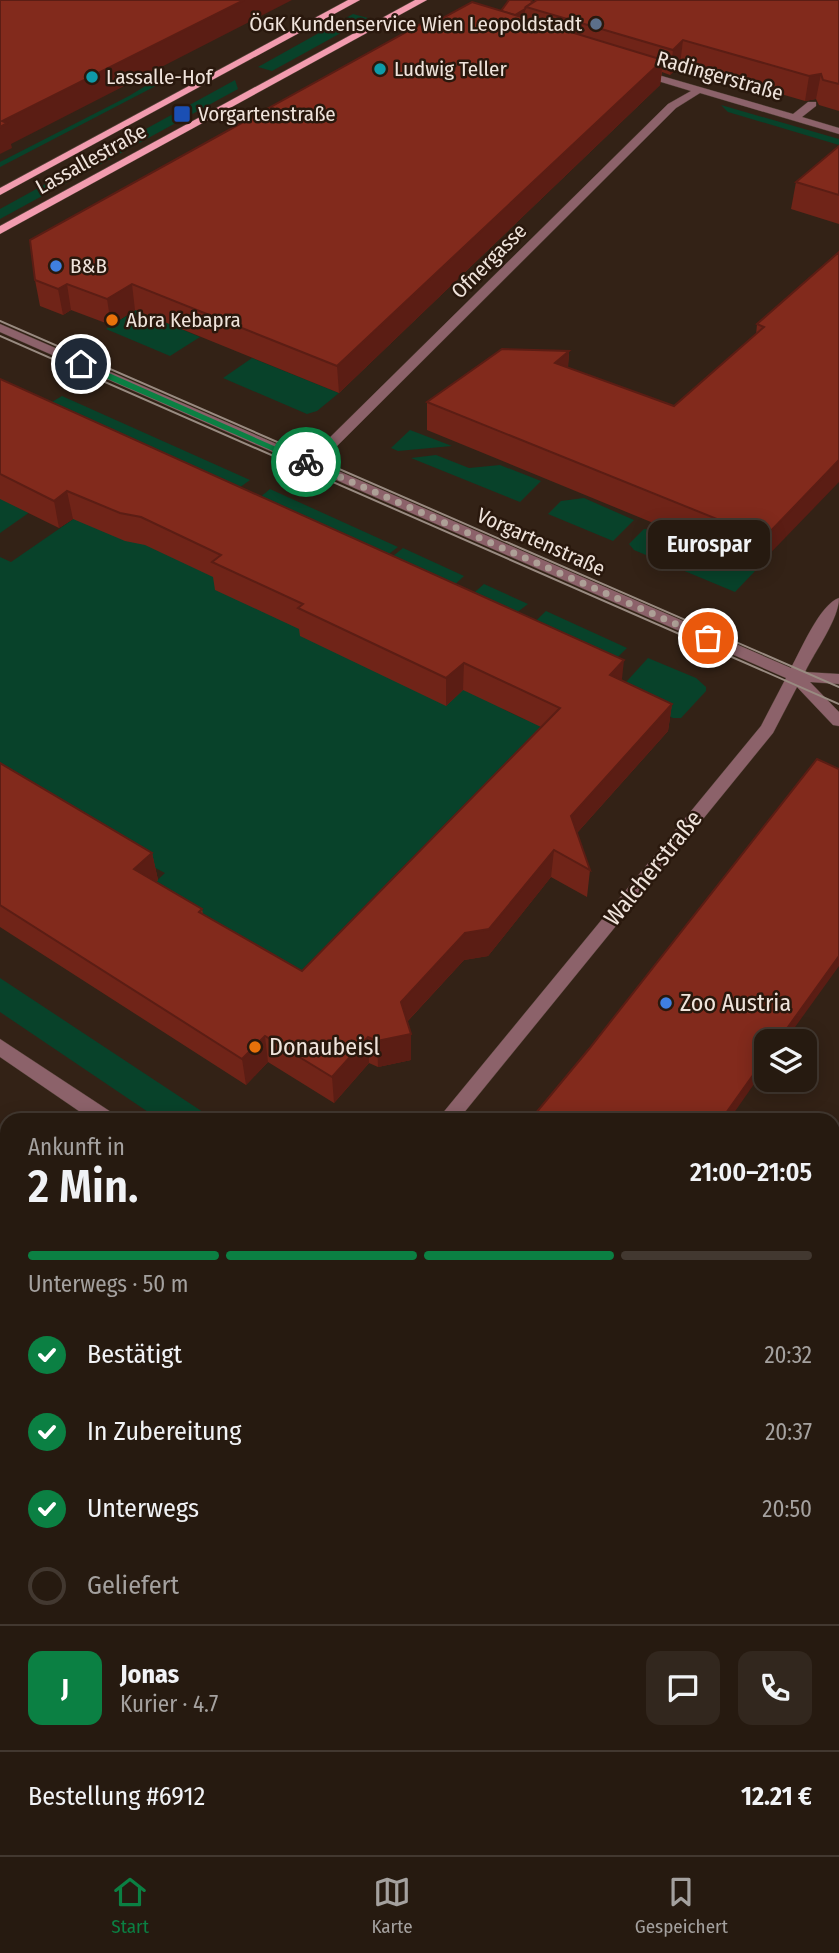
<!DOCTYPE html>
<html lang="de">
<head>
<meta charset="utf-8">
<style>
  body { margin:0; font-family:"Fira Sans Condensed",sans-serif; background:#32271e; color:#f1f3f6; height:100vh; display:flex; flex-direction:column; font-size:26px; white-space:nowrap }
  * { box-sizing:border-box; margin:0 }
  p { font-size:23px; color:#a4a19f }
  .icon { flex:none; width:38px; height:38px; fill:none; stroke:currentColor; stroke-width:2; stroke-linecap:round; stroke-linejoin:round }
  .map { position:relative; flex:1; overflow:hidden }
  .drawer { position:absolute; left:0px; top:1113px; width:840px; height:742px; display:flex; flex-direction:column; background:#261a10; border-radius:21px 21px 0 0; box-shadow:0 4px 18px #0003,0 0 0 2px #423830 }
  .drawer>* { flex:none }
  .buttons { position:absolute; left:754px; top:1029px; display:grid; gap:14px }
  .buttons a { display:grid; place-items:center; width:63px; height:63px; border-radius:14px; background:#261a10; box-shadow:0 4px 18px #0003,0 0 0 2px #423830; font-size:35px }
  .pin { position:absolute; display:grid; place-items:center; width:60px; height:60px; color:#fff; margin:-30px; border:4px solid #fff; border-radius:50%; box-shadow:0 2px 7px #0007 }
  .courier { position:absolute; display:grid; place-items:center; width:70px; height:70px; margin:-35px; border:5px solid #0b8043; border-radius:50%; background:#fff; color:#222; box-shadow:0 2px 9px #0007 }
  .bubble { position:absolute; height:49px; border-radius:14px; background:#261a10; box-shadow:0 4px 18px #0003,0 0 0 2px #423830; font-size:23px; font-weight:600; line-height:49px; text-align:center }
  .head em { font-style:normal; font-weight:600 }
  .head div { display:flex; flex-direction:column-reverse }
  .head { display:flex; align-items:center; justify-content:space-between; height:119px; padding:0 28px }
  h1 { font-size:46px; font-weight:600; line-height:52px }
  .bar { display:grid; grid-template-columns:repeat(4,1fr); gap:10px 7px; align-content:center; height:84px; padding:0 28px }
  .bar i { height:9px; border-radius:5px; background:#423830 }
  .bar .on { background:#0b8043 }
  .bar p { grid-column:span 4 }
  .line { display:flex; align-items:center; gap:18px; padding:0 28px; border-top:2px solid #423830 }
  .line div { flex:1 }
  .round { display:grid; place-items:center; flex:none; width:74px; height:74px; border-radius:14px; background:#32271e }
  ol { padding:0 28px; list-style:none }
  li { display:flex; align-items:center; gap:21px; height:77px }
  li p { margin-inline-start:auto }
  li .icon { padding:7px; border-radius:50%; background:#0b8043; color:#fff; stroke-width:4 }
  li:last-child { color:#a4a19f }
  li i { width:38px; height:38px; border:4px solid #423830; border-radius:50% }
  .tab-bar { display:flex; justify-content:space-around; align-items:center; height:98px; border-top:2px solid #423830; background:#261a10; font-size:19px; color:#a4a19f }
  .tab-bar a { display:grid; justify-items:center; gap:4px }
  .tab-bar .on { color:#0b8043 }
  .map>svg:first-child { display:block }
  .green { fill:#08422a }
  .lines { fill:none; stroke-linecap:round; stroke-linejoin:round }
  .minor-casing { stroke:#4d3d32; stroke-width:1 }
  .major-casing { stroke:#4d3d32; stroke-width:1 }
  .minor { fill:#8c626a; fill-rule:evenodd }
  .major { fill:#f29caf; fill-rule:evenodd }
  .tram { stroke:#998b81; stroke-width:2 }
  .wall { fill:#702418 }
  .shaded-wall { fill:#5b1d14 }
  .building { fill:#822a1c; stroke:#5b1d14; stroke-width:2 }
  .route { fill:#0b8043 }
  .done { stroke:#ad9f96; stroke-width:7; stroke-dasharray:0 12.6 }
  .service-dot { fill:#5c6f8a; stroke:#29180d; stroke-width:2.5 }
  .culture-dot { fill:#0f9aa8; stroke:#29180d; stroke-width:2.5 }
  .transit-dot { fill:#1a4fb4; stroke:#29180d; stroke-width:2.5 }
  .shop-dot { fill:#3f7fe0; stroke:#29180d; stroke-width:2.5 }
  .food-dot { fill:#e8710a; stroke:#29180d; stroke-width:2.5 }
  .labels { text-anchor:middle; stroke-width:5; stroke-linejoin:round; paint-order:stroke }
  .far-poi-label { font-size:21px; fill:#efe3db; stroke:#29180d; text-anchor:start }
  .far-street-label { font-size:21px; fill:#efe3db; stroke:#29180d }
  .street-label { font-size:24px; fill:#efe3db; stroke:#29180d }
  .poi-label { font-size:24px; fill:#efe3db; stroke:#29180d; text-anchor:start }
</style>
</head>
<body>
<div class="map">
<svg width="839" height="1855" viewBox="0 0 839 1855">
  <rect width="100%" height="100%" fill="#332216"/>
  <g class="green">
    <polygon points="353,14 368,18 272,71 258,67"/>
    <polygon points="162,76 169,79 0,167 0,162 129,96"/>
    <polygon points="235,80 238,89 0,219 0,209"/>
    <polygon points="721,105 839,139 839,145 728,112"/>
    <polygon points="136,310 200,337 170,356 106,329"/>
    <polygon points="252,358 339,393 317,411 307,414 223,378"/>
    <polygon points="62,396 250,480 225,498 28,416"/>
    <polygon points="410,430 452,446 398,451 391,448"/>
    <polygon points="436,455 469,468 500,465 541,481 520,502 411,458"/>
    <polygon points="0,485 40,505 0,533"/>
    <polygon points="270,489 398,547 373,566 247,508"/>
    <polygon points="584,498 634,520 613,541 548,514 561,501"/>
    <polygon points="85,511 225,582 216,590 469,685 505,710 524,719 575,735 319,982 140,896 165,873 0,787 0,557 11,562"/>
    <polygon points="644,529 660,530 756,570 735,592 634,550 629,544"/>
    <polygon points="403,548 464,576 451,588 371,574"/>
    <polygon points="484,584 528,604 511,617 468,598"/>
    <polygon points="546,611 627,648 597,677 516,640"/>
    <polygon points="648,658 696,678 706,687 706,691 681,718 673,718 617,692"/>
    <polygon points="0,978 215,1120 160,1120 0,1012"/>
    <polygon points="0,1237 7,1242 7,1532 0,1540"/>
  </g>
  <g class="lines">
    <defs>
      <g id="minor">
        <path d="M641 70 793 114 808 102H816V106L802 117 839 128V134L700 93 676 108 320 463 791 668C801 650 820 604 839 598 839 619 815 651 805 672L839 674V684L810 682 839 712V726L833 725 797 687 773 733 458 1120H437L761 726 786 678 0 332V324L309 458 668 104 691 91 638 75 636 73Z"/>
        <polygon points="0,1039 114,1114 117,1120 92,1120 0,1057"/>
        <polygon points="833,1637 839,1639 839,1665 833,1663"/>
        <polygon points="7,1649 7,1678 0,1681 0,1652"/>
      </g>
      <g id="major">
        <polygon points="348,0 360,0 0,195 0,188"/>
        <polygon points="415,0 427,0 0,234 0,226"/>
      </g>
    </defs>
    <use href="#minor" class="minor-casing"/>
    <use href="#major" class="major-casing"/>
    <use href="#minor" class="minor"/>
    <use href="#major" class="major"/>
    <g class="tram">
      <polyline points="0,321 839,687"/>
      <polyline points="0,336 839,704"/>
    </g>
  </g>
  <g class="wall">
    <polygon points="839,0 839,111 819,105 816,99 805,101 680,65 670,75 662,72 660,85 339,393 135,310 111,325 71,310 63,315 40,306 35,280 443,18 501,11 533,2"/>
    <polygon points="839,146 839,224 791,209 796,182"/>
    <polygon points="839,252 758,566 427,430 427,402 569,351 568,368 674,406 756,335 757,324"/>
    <polygon points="0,379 622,681 672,704 668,731 577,833 590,870 587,897 551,877 488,956 464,960 407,1022 411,1034 411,1060 378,1067 369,1063 334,1103 268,1062 246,1085 0,927 0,763 152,853 158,880 156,882 202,909 203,914 302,971 541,727 463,690 446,706 300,636 299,629 215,590 213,577 145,545 125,541 73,519 59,528 0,499"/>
    <polygon points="839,1275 839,1470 833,1467 833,1284"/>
    <polygon points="565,1848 833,1848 839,1855 573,1855"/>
  </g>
  <g class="shaded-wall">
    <polygon points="244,0 292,0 11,144 12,148 0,154 0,127 2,121"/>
    <polygon points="525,9 525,17 509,26 509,18"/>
    <polygon points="683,40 680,65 670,75 673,50"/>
    <polygon points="663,60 660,85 339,393 337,366"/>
    <polygon points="821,74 816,99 805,101 809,76"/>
    <polygon points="67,284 71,310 63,315 58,289"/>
    <polygon points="132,284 135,310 111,325 107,299"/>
    <polygon points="569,351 567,379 555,363"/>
    <polygon points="839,460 839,482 758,566 764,538"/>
    <polygon points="67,491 73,519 59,528 54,501"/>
    <polygon points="624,660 621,688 610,675"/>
    <polygon points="464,663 463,690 446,706 446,678"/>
    <polygon points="672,704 668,731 568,843 571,816"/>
    <polygon points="554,850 551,877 488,956 464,960 401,1028 401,1002 465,933"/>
    <polygon points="152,853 158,880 140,896 134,869"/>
    <polygon points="839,956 839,966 785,1041 778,1041"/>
    <polygon points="411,1034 411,1060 378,1067 377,1041"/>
    <polygon points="265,1036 268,1062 246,1085 242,1059"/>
    <polygon points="368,1037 369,1063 334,1103 332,1077"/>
    <polygon points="766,1057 766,1067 729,1120 721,1120"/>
    <polygon points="117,1848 135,1848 130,1855 112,1855"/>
  </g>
  <g class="building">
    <polygon points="0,0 244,0 2,121 7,123 0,127"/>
    <polygon points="509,0 530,0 533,2 526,7 525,9 515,15 501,11"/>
    <polygon points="537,0 839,0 839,84 823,80 821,74 809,76 683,40 673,50 526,7"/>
    <polygon points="472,2 663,60 337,366 132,284 107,299 67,284 58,289 35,280 30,240 435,16 443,18"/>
    <polygon points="839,146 839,195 796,182"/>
    <polygon points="839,252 839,460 764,538 427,402 502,349 569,351 555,363 674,406 764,327 757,324"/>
    <polygon points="0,379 624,660 610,675 672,704 571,816 590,870 554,850 489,929 465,933 401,1002 411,1034 377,1041 368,1037 332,1077 265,1036 242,1059 0,905 0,763 152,853 134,869 202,909 199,912 302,971 560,708 464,663 446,678 298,608 303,604 212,562 221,555 141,517 120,513 67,491 54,501 0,474"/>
    <polygon points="817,759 839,769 839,956 778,1041 766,1041 766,1057 721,1120 530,1120 589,1049"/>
    <polygon points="839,1275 839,1451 833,1448 833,1284"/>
    <polygon points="7,1758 7,1848 117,1848 112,1855 0,1855 0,1767"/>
    <polygon points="833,1842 839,1846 839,1855 593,1855 585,1848 833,1848"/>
  </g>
  <polygon class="route" points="78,362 84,362 310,462 303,464 78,366"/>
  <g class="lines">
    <polyline class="done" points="306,462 708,638"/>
  </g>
  <circle class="service-dot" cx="596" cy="24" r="7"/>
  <g class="culture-dot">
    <circle cx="380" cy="69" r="7"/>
    <circle cx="92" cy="77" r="7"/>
  </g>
  <rect class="transit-dot" x="173" y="105" width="18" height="18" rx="3.5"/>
  <g class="shop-dot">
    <circle cx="56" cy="266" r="7"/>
    <circle cx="666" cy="1003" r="7"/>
  </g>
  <g class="food-dot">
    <circle cx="112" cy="320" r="7"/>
    <circle cx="255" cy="1047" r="7"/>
  </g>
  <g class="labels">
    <g class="far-poi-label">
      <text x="582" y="31" text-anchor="end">ÖGK Kundenservice Wien Leopoldstadt</text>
      <text x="394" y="76">Ludwig Teller</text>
      <text x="106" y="84">Lassalle-Hof</text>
      <text x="198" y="121">Vorgartenstraße</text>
      <text x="70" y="273">B&amp;B</text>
      <text x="126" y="327">Abra Kebapra</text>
    </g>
    <g class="far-street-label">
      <text transform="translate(720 76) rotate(16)" y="7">Radingerstraße</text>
      <text transform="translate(91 159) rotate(-29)" y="7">Lassallestraße</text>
      <text transform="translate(489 261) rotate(-45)" y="7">Ofnergasse</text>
      <text transform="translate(541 542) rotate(24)" y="7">Vorgartenstraße</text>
    </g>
    <g class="street-label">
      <text transform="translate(653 868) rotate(-51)" y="8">Walcherstraße</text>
    </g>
    <g class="poi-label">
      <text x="680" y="1011">Zoo Austria</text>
      <text x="269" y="1055">Donaubeisl</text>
    </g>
  </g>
</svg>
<div class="buttons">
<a><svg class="icon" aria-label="layers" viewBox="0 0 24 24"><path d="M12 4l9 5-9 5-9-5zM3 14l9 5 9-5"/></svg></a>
</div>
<div class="pin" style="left:708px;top:638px;background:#ea580c"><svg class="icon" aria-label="bag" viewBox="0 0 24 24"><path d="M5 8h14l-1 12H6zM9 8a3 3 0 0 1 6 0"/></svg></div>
<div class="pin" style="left:81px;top:364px;background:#1f2937"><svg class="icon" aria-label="home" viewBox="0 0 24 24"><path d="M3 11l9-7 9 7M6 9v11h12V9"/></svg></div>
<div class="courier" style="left:306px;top:462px"><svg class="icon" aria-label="bike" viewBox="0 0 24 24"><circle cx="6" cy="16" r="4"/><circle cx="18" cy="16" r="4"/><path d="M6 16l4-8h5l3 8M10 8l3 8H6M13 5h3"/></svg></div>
<div class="bubble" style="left:648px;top:520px;width:122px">Eurospar</div>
<section class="drawer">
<div class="head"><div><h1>2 Min.</h1><p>Ankunft in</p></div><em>21:00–21:05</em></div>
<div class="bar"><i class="on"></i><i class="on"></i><i class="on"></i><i></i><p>Unterwegs · 50 m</p></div>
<ol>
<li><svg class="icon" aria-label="check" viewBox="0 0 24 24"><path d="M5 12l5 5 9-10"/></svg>Bestätigt<p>20:32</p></li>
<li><svg class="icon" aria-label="check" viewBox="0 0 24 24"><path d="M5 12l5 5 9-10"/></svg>In Zubereitung<p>20:37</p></li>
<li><svg class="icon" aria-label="check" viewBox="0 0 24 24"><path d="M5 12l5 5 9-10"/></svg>Unterwegs<p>20:50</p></li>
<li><i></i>Geliefert</li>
</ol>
<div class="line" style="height:126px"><b class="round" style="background:#0b8043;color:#fff">J</b><div><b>Jonas</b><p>Kurier · 4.7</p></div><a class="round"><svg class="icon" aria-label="chat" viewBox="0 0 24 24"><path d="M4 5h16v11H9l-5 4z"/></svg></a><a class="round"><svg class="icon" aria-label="phone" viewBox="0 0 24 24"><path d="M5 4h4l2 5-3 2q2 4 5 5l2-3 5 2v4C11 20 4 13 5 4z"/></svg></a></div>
<div class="line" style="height:91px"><div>Bestellung #6912</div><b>12.21 €</b></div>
</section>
</div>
<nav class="tab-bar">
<a class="on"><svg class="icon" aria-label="home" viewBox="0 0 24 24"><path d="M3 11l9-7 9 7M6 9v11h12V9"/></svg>Start</a>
<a><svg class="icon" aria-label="map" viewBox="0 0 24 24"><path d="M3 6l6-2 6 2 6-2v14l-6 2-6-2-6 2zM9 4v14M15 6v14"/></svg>Karte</a>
<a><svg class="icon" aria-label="saved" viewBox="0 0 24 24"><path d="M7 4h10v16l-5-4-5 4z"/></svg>Gespeichert</a>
</nav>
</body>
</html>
